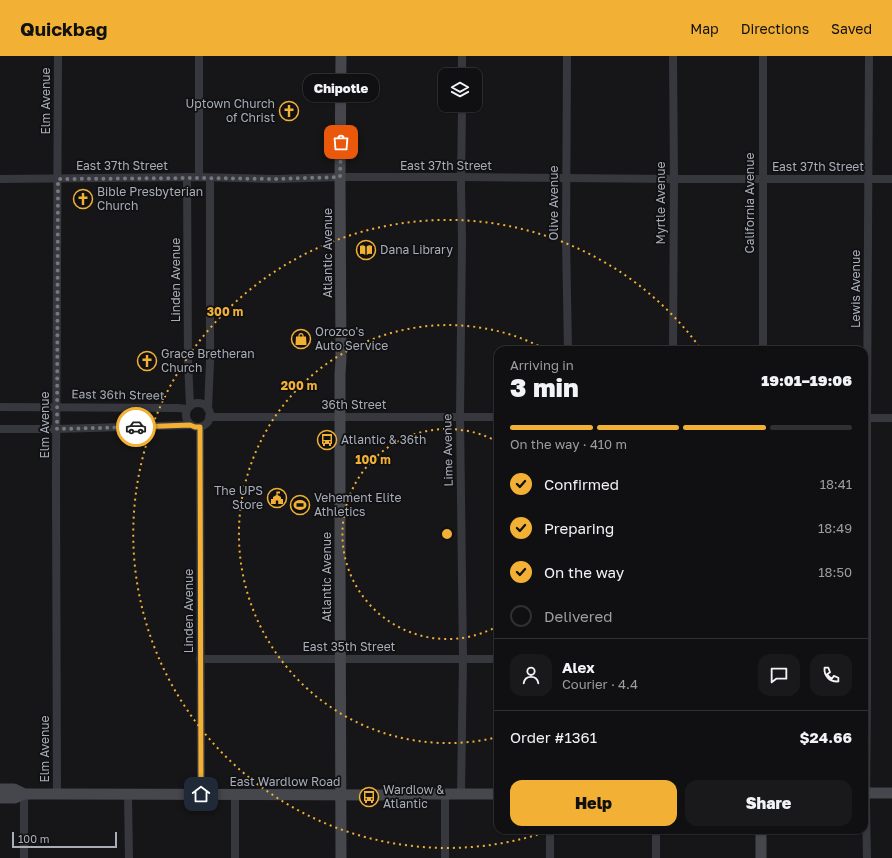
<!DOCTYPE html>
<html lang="en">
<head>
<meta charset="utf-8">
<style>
  body { margin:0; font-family:"Golos Text",sans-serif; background:#19191b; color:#f1f3f6; height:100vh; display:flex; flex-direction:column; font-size:15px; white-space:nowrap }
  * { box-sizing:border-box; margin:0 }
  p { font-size:13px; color:#9c9d9f }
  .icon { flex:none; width:22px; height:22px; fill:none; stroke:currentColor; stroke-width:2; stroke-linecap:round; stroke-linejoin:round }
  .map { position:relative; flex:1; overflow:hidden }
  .details { position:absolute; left:494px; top:290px; width:374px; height:488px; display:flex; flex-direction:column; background:#101012; border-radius:12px; box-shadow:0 1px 3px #0004,0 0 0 1px #303032 }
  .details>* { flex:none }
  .buttons { position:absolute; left:438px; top:12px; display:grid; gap:8px }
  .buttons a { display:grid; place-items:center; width:44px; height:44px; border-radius:8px; background:#101012; box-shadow:0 1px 3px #0004,0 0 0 1px #303032; font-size:20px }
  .scale { position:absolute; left:12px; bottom:10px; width:105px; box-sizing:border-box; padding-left:4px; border:2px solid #a8adb8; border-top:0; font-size:11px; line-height:14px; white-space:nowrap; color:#a8adb8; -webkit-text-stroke:3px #111113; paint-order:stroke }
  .pin { position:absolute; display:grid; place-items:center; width:34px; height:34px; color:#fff; margin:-17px; border-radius:8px; box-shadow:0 2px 6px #0006 }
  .courier { position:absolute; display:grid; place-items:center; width:40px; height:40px; margin:-20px; border:3px solid #f2b134; border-radius:50%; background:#fff; color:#222; box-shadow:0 1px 5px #0007 }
  .bubble { position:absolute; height:28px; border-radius:12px; background:#101012; box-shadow:0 1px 3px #0004,0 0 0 1px #303032; font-size:13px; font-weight:800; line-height:28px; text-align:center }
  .summary em { font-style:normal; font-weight:800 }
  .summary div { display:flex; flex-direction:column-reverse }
  .summary { display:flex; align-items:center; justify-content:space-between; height:68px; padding:0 16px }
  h1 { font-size:26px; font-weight:800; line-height:30px }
  .bar { display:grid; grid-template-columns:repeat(4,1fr); gap:6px 4px; align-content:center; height:48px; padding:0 16px }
  .bar i { height:5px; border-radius:3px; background:#303032 }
  .bar .selected { background:#f2b134 }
  .bar p { grid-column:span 4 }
  .line { display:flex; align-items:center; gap:10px; padding:0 16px; border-top:1px solid #303032 }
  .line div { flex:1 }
  .round { display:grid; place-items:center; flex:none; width:42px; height:42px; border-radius:12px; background:#19191b }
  ol { padding:0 16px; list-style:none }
  li { display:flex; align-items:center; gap:12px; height:44px }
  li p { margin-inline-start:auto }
  li .icon { padding:4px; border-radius:50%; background:#f2b134; color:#111; stroke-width:4 }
  li:last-child { color:#9c9d9f }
  li i { width:22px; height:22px; border:2px solid #303032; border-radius:50% }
  .action { display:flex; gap:8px; margin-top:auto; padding:8px 16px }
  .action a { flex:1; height:46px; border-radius:12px; background:#f2b134; color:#111; font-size:16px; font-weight:800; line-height:46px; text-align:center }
  .action a+a { background:#19191b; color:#f1f3f6 }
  header { display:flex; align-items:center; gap:24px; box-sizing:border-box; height:56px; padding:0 20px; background:#f2b134; color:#111 }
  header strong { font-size:19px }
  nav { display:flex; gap:22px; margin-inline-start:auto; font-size:14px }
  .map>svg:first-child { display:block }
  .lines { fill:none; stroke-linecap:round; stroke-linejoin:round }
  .street { stroke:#37383d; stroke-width:8 }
  .secondary { stroke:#45474d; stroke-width:11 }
  .done { stroke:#757880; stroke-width:4; stroke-dasharray:0 7.2 }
  .route { stroke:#f2b134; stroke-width:5 }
  .ring { fill:none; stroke:#f2b134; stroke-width:2; stroke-dasharray:2 4 }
  .labels { text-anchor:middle; stroke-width:3.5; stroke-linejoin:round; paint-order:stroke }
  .street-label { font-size:12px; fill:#a8adb8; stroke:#111113 }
  .poi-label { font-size:12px; fill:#a8adb8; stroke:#111113; text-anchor:start }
  .centre { fill:#f2b134; stroke:#111113; stroke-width:2 }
  .ring-label { font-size:12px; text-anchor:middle; font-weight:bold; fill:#f2b134; stroke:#111113; stroke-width:3.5; stroke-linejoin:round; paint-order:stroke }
</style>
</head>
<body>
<header>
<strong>Quickbag</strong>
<nav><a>Map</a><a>Directions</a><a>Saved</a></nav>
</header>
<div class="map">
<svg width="892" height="802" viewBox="0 0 892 802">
  <rect width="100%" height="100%" fill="#161618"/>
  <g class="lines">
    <g class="street">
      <polyline points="567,0 566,183 568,294"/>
      <polyline points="462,19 462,0"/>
      <polyline points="199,121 199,0"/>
      <polyline points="187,122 188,305 190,350"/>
      <polyline points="0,123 199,121 275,123 340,121 461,121 674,123 892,123"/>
      <polyline points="673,294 674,123 673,0"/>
      <polyline points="763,294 763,0"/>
      <circle cx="198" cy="359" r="12"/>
      <polyline points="0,351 178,352 187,353"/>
      <polyline points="208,353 210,306 210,122"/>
      <polyline points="209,361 498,361"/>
      <polyline points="864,362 892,362"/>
      <polyline points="200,371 201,738"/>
      <polyline points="0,373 57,373 190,369"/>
      <polyline points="200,603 498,603"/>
      <polyline points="24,738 24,802"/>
      <polyline points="57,738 56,427 58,0"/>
      <polyline points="461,738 463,602 460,360 462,184 461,131 462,49"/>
      <polyline points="128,739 129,802"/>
      <polyline points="445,739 445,802"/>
      <polyline points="656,774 656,802"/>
      <polyline points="235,802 235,738"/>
      <polyline points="550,802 550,774"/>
      <polyline points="867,802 866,749 867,642 867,362 869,0"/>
    </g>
    <g class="secondary">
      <polyline points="0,733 14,733 24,738 57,738 381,739 394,738 498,738"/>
      <polyline points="864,737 892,737"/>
      <polyline points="0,742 15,742 24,738"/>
      <polyline points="761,774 761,802"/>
      <polyline points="341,802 340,500 340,318 341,303 340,121 341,0"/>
    </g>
  </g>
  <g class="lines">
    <polyline class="done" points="136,371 57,373 58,123 199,122 275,123 340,121 341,86"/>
    <polyline class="route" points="136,371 190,369 195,371 200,371 201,738"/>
  </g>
  <g class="ring">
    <path d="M498 570A105 105 0 1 1 498 386"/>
    <path d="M498 681A209 209 0 1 1 545 293"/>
    <path d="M549 775A314 314 0 1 1 701 293"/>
  </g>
  <defs>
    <symbol id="church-ring" viewBox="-11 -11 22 22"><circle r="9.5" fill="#111113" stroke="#f2b134" stroke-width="1.5"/><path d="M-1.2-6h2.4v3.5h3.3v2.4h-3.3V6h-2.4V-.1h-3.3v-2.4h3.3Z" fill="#f2b134"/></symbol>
    <symbol id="library-ring" viewBox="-11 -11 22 22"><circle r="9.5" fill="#111113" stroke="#f2b134" stroke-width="1.5"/><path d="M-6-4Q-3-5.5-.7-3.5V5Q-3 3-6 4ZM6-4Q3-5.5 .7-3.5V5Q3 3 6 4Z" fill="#f2b134"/></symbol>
    <symbol id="shop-ring" viewBox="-11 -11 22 22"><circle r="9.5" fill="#111113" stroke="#f2b134" stroke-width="1.5"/><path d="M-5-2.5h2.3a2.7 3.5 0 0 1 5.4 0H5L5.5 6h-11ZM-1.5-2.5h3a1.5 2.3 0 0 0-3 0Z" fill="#f2b134"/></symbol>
    <symbol id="bus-ring" viewBox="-11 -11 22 22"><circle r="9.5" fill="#111113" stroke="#f2b134" stroke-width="1.5"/><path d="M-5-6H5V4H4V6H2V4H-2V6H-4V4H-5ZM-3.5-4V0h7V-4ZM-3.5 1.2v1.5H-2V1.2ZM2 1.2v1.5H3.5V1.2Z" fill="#f2b134"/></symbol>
    <symbol id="civic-ring" viewBox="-11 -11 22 22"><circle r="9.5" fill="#111113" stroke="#f2b134" stroke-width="1.5"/><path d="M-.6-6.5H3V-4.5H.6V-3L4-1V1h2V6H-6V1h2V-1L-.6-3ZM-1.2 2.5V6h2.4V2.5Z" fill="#f2b134"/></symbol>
    <symbol id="stadium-ring" viewBox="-11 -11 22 22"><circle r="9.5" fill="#111113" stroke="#f2b134" stroke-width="1.5"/><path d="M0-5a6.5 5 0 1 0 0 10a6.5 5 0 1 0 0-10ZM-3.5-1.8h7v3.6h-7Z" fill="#f2b134"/></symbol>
  </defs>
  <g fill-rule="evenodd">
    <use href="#church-ring" x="278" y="44" width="22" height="22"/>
    <use href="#church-ring" x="72" y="132" width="22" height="22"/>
    <use href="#library-ring" x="355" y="183" width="22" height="22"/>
    <use href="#shop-ring" x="290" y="272" width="22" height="22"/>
    <use href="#church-ring" x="136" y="294" width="22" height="22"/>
    <use href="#bus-ring" x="316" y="373" width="22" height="22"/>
    <use href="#civic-ring" x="266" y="431" width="22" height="22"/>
    <use href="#stadium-ring" x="289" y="438" width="22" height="22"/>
    <use href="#bus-ring" x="358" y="730" width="22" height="22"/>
  </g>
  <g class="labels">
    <g class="street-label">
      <text transform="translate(46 45) rotate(-90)" y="4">Elm Avenue</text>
      <text x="122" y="114">East 37th Street</text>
      <text x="446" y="114">East 37th Street</text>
      <text x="818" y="115">East 37th Street</text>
      <text transform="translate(554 147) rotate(-90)" y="4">Olive Avenue</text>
      <text transform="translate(661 147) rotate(-90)" y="4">Myrtle Avenue</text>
      <text transform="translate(750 147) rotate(-90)" y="4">California Avenue</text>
      <text transform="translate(328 197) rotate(-90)" y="4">Atlantic Avenue</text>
      <text transform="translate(176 224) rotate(-90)" y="4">Linden Avenue</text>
      <text transform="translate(856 233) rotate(-90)" y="4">Lewis Avenue</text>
      <text transform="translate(118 339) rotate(1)" y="4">East 36th Street</text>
      <text x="354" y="353">36th Street</text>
      <text transform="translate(45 369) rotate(-90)" y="4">Elm Avenue</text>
      <text transform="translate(448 394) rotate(-91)" y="4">Lime Avenue</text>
      <text transform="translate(327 521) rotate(-90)" y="4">Atlantic Avenue</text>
      <text transform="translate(189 555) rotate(-90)" y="4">Linden Avenue</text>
      <text x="349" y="595">East 35th Street</text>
      <text transform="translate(45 693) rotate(-90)" y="4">Elm Avenue</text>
      <text x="285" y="730">East Wardlow Road</text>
    </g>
    <g class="poi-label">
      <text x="275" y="52" text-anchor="end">Uptown Church<tspan x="275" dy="14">of Christ</tspan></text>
      <text x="97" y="140">Bible Presbyterian<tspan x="97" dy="14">Church</tspan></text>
      <text x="380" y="198">Dana Library</text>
      <text x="315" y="280">Orozco's<tspan x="315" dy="14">Auto Service</tspan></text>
      <text x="161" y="302">Grace Bretheran<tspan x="161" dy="14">Church</tspan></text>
      <text x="341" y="388">Atlantic &amp; 36th</text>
      <text x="263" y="439" text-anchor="end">The UPS<tspan x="263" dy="14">Store</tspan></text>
      <text x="314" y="446">Vehement Elite<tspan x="314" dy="14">Athletics</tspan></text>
      <text x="383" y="738">Wardlow &amp;<tspan x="383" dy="14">Atlantic</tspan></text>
    </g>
  </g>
  <circle cx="447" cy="478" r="6" class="centre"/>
  <g class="ring-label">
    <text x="225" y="260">300 m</text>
    <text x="299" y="334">200 m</text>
    <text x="373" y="408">100 m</text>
  </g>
</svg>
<div class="buttons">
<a><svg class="icon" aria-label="layers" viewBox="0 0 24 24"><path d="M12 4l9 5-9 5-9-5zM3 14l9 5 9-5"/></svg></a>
</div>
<div class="scale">100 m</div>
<div class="pin" style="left:341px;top:86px;background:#ea580c"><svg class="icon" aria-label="bag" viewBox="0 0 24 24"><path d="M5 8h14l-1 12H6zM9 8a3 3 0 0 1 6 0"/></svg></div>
<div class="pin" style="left:201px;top:738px;background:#1f2937"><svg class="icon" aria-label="home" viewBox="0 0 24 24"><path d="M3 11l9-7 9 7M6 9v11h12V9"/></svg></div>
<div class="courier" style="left:136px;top:371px"><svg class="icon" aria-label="car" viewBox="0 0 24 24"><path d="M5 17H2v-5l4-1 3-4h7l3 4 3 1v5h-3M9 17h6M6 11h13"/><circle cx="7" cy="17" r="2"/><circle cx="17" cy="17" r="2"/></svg></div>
<div class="bubble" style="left:303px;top:18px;width:76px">Chipotle</div>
<section class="details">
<div class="summary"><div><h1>3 min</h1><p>Arriving in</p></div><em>19:01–19:06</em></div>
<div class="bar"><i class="selected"></i><i class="selected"></i><i class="selected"></i><i></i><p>On the way · 410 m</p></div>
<ol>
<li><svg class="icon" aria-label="check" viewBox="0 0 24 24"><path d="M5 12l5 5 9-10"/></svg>Confirmed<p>18:41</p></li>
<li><svg class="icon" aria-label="check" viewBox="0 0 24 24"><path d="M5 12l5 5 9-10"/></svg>Preparing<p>18:49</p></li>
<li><svg class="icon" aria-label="check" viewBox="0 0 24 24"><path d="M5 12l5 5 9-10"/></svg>On the way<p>18:50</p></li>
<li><i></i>Delivered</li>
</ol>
<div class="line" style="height:72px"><a class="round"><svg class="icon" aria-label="person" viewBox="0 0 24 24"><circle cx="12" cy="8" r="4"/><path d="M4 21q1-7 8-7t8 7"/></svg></a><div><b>Alex</b><p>Courier · 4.4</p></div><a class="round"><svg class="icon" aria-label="chat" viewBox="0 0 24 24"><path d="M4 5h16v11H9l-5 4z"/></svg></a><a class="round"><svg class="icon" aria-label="phone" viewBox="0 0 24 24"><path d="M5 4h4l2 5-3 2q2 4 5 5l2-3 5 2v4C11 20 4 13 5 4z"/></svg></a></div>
<div class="line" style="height:52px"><div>Order #1361</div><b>$24.66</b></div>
<div class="action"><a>Help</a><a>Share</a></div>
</section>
</div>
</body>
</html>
